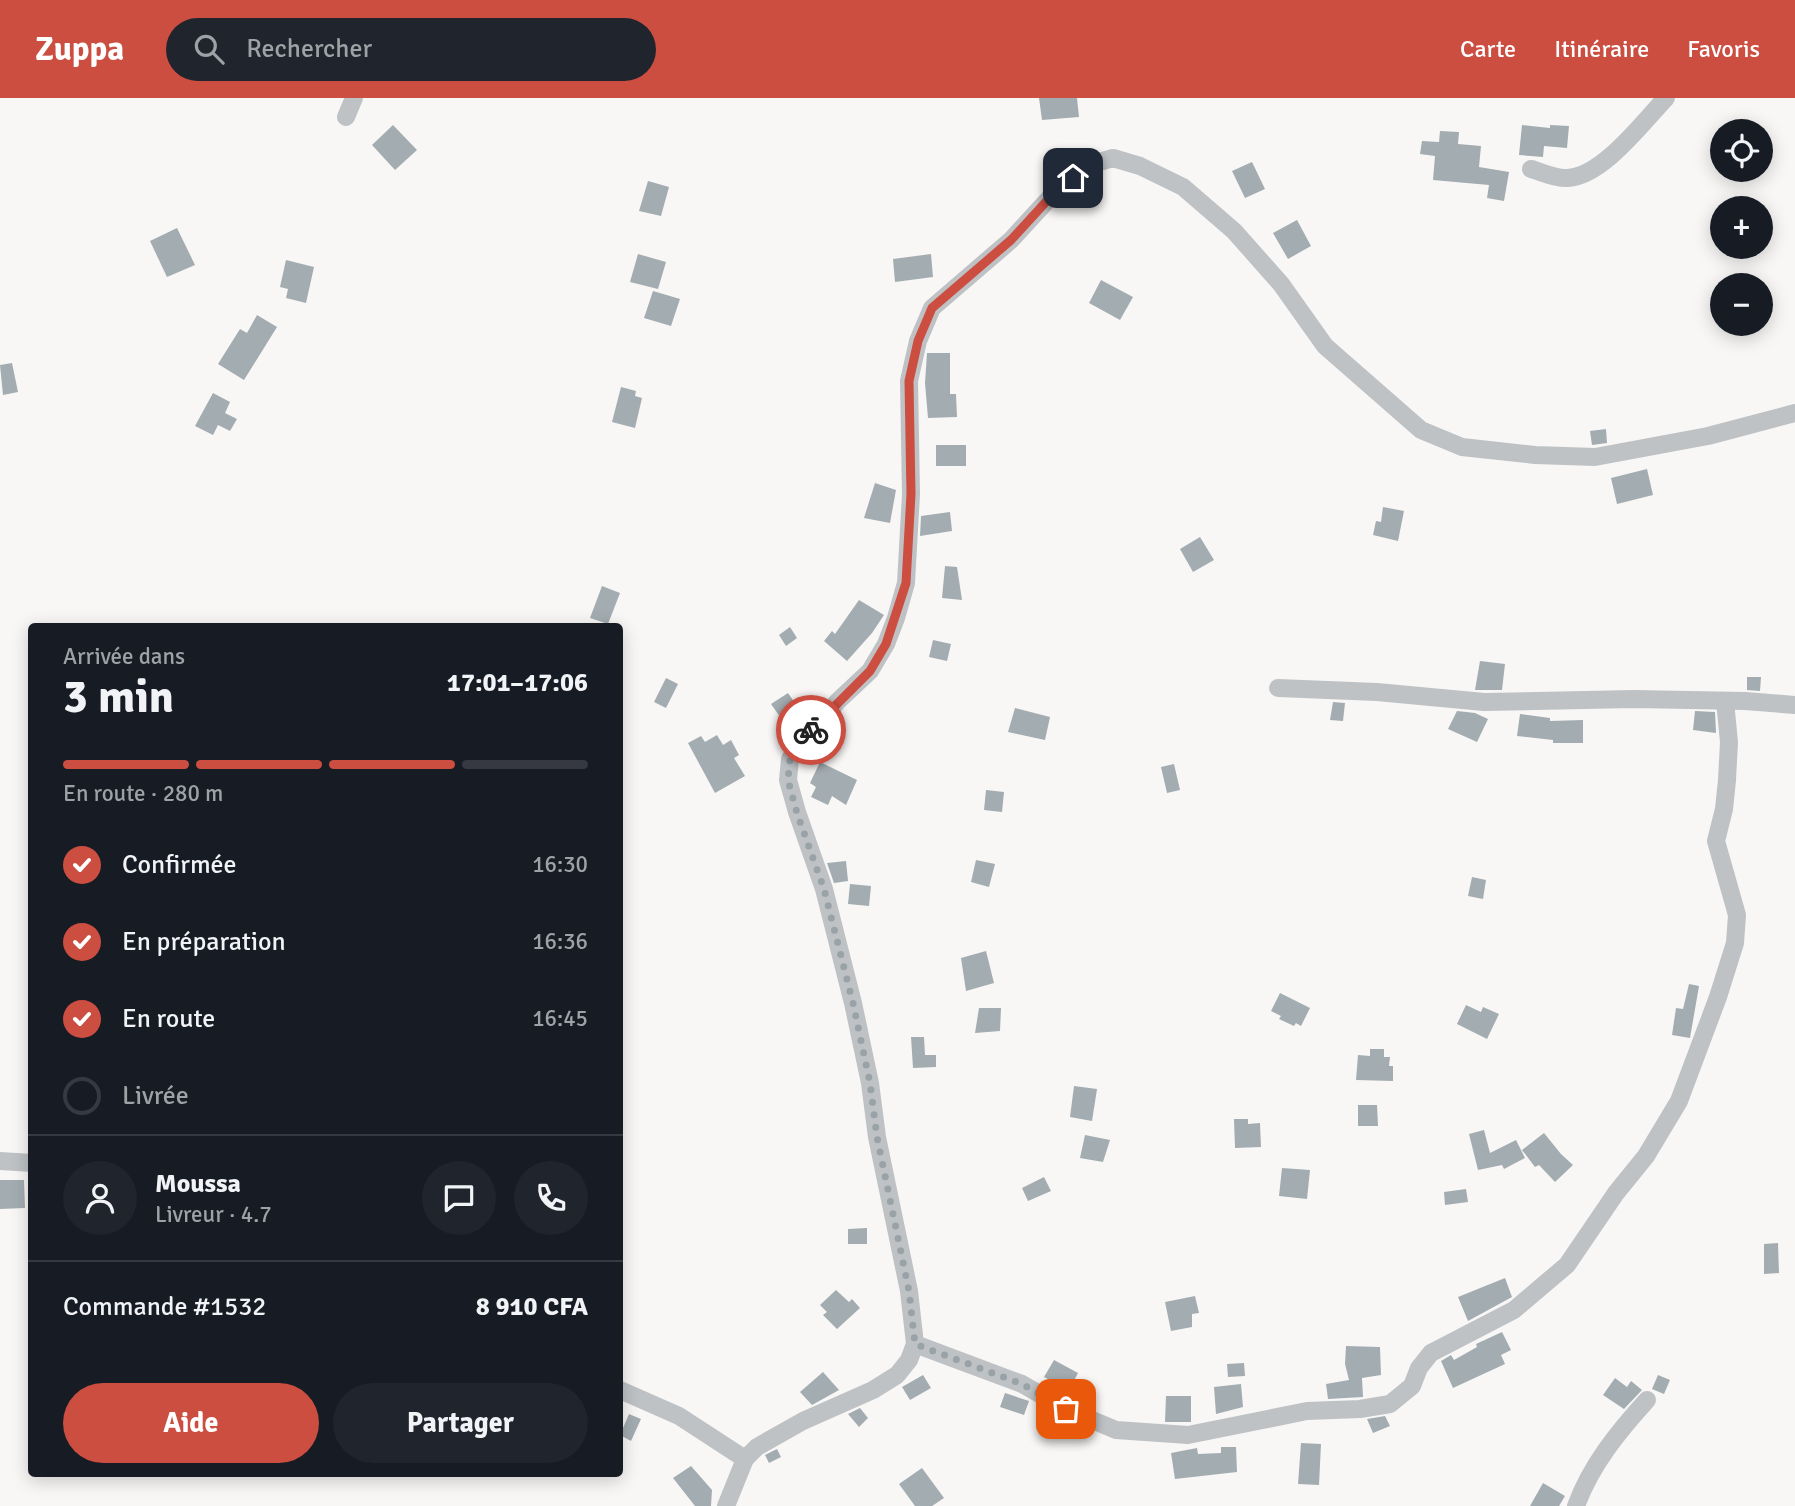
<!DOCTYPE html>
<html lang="fr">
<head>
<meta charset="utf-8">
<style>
  body { margin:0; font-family:Signika,sans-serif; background:#20242c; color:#f1f3f6; height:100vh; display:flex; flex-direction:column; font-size:26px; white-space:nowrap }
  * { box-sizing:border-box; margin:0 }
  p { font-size:23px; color:#9ea1a6 }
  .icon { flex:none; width:38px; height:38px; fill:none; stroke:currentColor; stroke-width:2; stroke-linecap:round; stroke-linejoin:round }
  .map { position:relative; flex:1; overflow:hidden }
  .sheet { position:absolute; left:28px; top:525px; width:595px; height:854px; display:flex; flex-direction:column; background:#171b24; border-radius:7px; box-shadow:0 4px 18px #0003 }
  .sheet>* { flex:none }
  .buttons { position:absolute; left:1710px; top:21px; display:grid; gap:14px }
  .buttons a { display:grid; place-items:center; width:63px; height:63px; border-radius:50%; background:#171b24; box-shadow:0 4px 18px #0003; font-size:35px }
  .pin { position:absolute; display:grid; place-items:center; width:60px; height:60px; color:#fff; margin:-30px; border-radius:14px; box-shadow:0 4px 10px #0006 }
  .courier { position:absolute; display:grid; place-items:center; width:70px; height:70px; margin:-35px; border:5px solid #cc4e41; border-radius:50%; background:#fff; color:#222; box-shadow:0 2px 9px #0007 }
  .overview em { font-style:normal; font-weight:700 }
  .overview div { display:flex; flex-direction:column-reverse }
  .overview { display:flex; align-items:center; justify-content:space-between; height:119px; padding:0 35px }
  h1 { font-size:46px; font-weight:700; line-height:52px }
  .bar { display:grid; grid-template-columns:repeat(4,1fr); gap:10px 7px; align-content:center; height:84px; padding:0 35px }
  .bar i { height:9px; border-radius:5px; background:#363941 }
  .bar .on { background:#cc4e41 }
  .bar p { grid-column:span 4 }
  .line { display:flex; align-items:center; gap:18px; padding:0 35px; border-top:2px solid #363941 }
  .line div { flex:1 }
  .round { display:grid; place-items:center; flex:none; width:74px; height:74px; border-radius:37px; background:#20242c }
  ol { padding:0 35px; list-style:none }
  li { display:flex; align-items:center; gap:21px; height:77px }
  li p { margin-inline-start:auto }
  li .icon { padding:7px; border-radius:50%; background:#cc4e41; color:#fff; stroke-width:4 }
  li:last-child { color:#9ea1a6 }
  li i { width:38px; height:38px; border:4px solid #363941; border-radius:50% }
  .button { display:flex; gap:14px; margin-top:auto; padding:14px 35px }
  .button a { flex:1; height:80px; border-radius:42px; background:#cc4e41; color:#fff; font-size:28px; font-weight:700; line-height:80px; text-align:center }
  .button a+a { background:#20242c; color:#f1f3f6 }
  header { display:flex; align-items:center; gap:42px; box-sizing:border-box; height:98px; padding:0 35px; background:#cc4e41; color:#fff }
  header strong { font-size:33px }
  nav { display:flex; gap:38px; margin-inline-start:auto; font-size:24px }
  .search { width:490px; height:63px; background:#20242c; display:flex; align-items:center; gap:18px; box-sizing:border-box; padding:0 24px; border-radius:38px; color:#9ea1a6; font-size:26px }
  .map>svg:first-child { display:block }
  .building { fill:#a3acb0 }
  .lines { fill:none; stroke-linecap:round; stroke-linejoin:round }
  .minor { stroke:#bec2c4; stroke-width:18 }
  .done { stroke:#99a3a7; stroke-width:7; stroke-dasharray:0 12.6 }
  .route { stroke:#cc4e41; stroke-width:9 }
</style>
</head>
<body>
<header>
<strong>Zuppa</strong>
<div class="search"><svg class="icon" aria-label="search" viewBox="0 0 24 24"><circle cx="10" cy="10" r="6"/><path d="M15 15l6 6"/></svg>Rechercher</div>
<nav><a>Carte</a><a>Itinéraire</a><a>Favoris</a></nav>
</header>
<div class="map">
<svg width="1795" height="1408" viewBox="0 0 1795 1408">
  <rect width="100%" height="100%" fill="#f8f7f6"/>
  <g class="building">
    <polygon points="1039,0 1077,0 1079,19 1042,22"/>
    <polygon points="393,27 417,52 395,72 372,47"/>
    <polygon points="1522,27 1550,30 1550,27 1569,28 1567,50 1544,48 1543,59 1519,57"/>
    <polygon points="1440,33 1459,34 1458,46 1481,48 1479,69 1509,74 1504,103 1487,100 1489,87 1433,82 1435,58 1420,56 1422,43 1439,44"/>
    <polygon points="1252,64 1265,91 1245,100 1232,73"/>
    <polygon points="648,83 669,89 661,118 639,113"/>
    <polygon points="1297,122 1311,148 1288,161 1273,135"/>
    <polygon points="177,130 195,167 167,179 150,143"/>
    <polygon points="638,156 666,164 658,191 630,184"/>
    <polygon points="931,156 933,179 895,184 893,161"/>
    <polygon points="286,162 314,169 306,205 286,200 288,191 280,189"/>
    <polygon points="1101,182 1133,199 1120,222 1089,205"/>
    <polygon points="653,193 680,201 671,228 644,220"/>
    <polygon points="257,217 277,229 244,282 218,266 240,231 247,235"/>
    <polygon points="927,255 950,255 950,296 956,296 957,319 928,320 925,285"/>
    <polygon points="12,265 18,294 3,297 0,267"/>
    <polygon points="621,289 636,293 635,298 642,300 635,330 612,324"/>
    <polygon points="213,295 230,304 225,315 237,321 230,333 218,327 213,337 195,328"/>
    <polygon points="1606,331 1607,345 1592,347 1590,333"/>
    <rect x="936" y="347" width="30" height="21"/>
    <polygon points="1647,371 1653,397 1617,406 1611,380"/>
    <polygon points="875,385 896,392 890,425 864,420"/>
    <polygon points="1383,409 1404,413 1398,443 1373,437 1376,423 1381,424"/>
    <polygon points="950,414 952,433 920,438 921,418"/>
    <polygon points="1200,439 1214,462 1193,474 1180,451"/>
    <polygon points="945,468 957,469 962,502 942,500"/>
    <polygon points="602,488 620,495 608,526 590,520"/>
    <polygon points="859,502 884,517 872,535 847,563 824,543 832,533 835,536"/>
    <polygon points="790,529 797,540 786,548 779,537"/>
    <polygon points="933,542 951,546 947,563 929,559"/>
    <polygon points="1480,563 1505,566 1502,592 1475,592"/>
    <polygon points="1747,579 1761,579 1760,593 1747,592"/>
    <polygon points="666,580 678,586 666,610 654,604"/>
    <polygon points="788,595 803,617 787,629 771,606"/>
    <polygon points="1333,604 1345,605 1343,623 1330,622"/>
    <polygon points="1015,610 1050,619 1045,642 1008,634"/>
    <polygon points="1457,613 1475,615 1488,621 1477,644 1448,631"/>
    <polygon points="1695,613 1715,614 1716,635 1693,632"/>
    <polygon points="1520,616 1550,620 1550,623 1583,622 1583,645 1553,645 1553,642 1517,638"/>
    <polygon points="717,637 723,647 731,642 739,657 734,660 745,678 715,695 688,645 701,638 705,644"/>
    <polygon points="820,664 857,682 846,707 832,698 828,707 811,699 816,689 810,685"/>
    <polygon points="1174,666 1180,692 1167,695 1161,669"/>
    <polygon points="986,692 1004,694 1002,714 984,712"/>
    <polygon points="976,762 995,766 989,789 971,784"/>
    <polygon points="846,763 848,783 834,785 827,765"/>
    <polygon points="1472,779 1486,782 1483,801 1468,798"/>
    <polygon points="850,786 871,788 869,808 848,806"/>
    <polygon points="986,853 994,885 966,893 961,860"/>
    <polygon points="1689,886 1699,888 1690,940 1672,937 1676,910 1683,911"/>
    <polygon points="1280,895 1310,910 1301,928 1296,925 1294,928 1279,921 1281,918 1271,913"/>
    <polygon points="1466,907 1481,914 1483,909 1499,916 1487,941 1457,926"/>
    <polygon points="979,910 1001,910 1000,933 975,935"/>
    <polygon points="911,939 924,939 925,957 936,957 936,969 913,970"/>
    <polygon points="1370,951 1384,951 1384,959 1390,959 1389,968 1393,968 1393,983 1356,982 1358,957 1370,958"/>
    <polygon points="1074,988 1097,991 1092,1023 1070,1019"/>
    <polygon points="1358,1007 1377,1007 1378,1028 1358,1028"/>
    <polygon points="1234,1021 1248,1021 1248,1026 1260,1025 1261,1049 1235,1050"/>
    <polygon points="1484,1032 1490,1055 1516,1042 1525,1060 1504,1071 1502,1067 1478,1072 1469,1036"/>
    <polygon points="1544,1035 1561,1056 1573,1067 1555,1084 1539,1067 1535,1069 1522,1052"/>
    <polygon points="1085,1037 1110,1042 1103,1064 1080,1060"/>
    <polygon points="1282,1070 1310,1072 1307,1101 1279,1098"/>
    <polygon points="1044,1079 1051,1093 1028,1103 1022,1090"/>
    <polygon points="0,1082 24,1082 25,1110 0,1111"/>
    <polygon points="1466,1091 1468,1104 1445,1107 1444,1094"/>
    <polygon points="867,1130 867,1146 848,1146 848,1131"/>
    <polygon points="1778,1145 1779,1175 1764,1176 1764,1146"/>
    <polygon points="1505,1180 1512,1199 1468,1223 1458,1199"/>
    <polygon points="836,1192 849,1204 852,1201 860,1210 837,1231 823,1217 827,1214 820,1207"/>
    <polygon points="1195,1198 1199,1215 1192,1216 1192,1229 1171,1233 1165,1204"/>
    <polygon points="1502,1234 1511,1252 1501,1257 1505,1266 1453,1290 1441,1263 1451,1257 1454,1262 1477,1249 1476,1246"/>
    <polygon points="1346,1248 1380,1249 1381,1277 1362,1280 1363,1299 1328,1301 1326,1286 1349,1282 1345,1266"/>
    <polygon points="1054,1262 1078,1275 1069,1292 1044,1279"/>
    <polygon points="1244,1265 1245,1278 1228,1279 1227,1266"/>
    <polygon points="823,1274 839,1292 812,1307 800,1294"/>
    <polygon points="923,1277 931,1290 910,1302 902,1289"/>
    <polygon points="1658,1277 1670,1282 1664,1296 1652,1291"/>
    <polygon points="1615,1280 1627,1289 1631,1283 1642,1292 1624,1311 1603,1297"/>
    <polygon points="1241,1286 1243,1309 1216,1316 1214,1289"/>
    <polygon points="1005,1295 1029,1303 1024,1317 1000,1309"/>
    <polygon points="1166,1298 1191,1298 1191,1324 1165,1324"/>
    <polygon points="860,1310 868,1320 859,1329 848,1316"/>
    <polygon points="629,1316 641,1321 631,1343 620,1337"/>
    <polygon points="1044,1318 1055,1323 1049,1336 1038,1331"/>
    <polygon points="1385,1318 1390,1328 1373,1335 1367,1321"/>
    <polygon points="1301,1345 1321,1346 1319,1387 1298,1386"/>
    <polygon points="1221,1349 1236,1349 1237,1374 1175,1381 1171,1355 1197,1350 1198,1356 1221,1355"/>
    <polygon points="777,1351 781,1359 769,1365 765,1357"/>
    <polygon points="691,1368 712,1392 711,1408 695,1408 673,1380"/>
    <polygon points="922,1370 944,1400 932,1408 915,1408 899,1386"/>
    <polygon points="1543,1385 1565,1398 1559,1408 1530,1408"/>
  </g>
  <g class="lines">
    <g class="minor">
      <polyline points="346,19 354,0"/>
      <path d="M1531 71C1542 74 1556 81 1567 80 1602 79 1643 24 1666 0"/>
      <polyline points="1278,590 1377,594 1484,604 1634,601 1745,603 1795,607"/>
      <polyline points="0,1063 32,1065"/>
      <polyline points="915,1246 1022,1286 1066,1311 1116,1332 1188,1337 1307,1313 1360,1311 1390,1306 1412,1288 1419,1270 1431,1255 1514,1212 1567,1167 1616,1095 1646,1058 1679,1003 1718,899 1735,845 1737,817 1716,743 1724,711 1727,682 1729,644 1725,603"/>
      <polyline points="620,1292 679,1318 745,1361"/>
      <polyline points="726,1408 745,1361 757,1349 803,1323 873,1292 897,1277 909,1262 915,1246 909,1193 877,1039 870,985 853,905 824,791 797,714 788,682 790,661 804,640 838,603 870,573 886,546 896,520 906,485 911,396 909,283 918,243 932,210 1011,142 1055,94 1092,66 1113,60 1140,68 1183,89 1234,133 1281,186 1325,248 1421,332 1462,349 1535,357 1595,359 1708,338 1795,315"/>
      <path d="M1576 1408C1591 1367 1618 1334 1647 1302"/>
    </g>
  </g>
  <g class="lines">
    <polyline class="done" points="811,632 790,661 788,682 797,715 824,791 853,905 870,985 877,1039 909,1193 915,1246 1022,1286 1066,1311"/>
    <polyline class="route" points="811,632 870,573 886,546 906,485 911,396 909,283 918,243 932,210 1011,142 1055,94 1073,80"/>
  </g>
</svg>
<div class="buttons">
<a><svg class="icon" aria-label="locate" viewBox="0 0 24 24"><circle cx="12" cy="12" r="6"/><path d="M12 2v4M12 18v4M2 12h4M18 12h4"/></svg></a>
<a>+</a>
<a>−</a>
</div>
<div class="pin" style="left:1066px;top:1311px;background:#ea580c"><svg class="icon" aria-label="bag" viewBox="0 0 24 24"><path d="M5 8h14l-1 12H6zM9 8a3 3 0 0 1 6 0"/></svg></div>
<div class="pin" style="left:1073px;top:80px;background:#1f2937"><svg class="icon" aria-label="home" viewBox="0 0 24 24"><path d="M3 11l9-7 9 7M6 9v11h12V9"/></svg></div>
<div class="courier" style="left:811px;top:632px"><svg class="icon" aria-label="bike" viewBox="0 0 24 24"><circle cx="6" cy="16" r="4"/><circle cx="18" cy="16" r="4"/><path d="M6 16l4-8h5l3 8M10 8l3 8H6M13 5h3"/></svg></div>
<section class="sheet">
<div class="overview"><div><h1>3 min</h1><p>Arrivée dans</p></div><em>17:01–17:06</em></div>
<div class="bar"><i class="on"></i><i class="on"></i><i class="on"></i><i></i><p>En route · 280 m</p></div>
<ol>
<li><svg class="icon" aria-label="check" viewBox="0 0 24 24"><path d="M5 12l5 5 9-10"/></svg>Confirmée<p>16:30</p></li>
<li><svg class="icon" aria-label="check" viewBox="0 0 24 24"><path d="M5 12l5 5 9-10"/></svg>En préparation<p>16:36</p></li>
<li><svg class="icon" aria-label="check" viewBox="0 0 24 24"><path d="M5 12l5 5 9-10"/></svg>En route<p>16:45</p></li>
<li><i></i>Livrée</li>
</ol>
<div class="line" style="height:126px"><a class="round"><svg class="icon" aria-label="person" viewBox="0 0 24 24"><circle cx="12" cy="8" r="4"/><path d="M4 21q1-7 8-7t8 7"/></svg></a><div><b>Moussa</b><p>Livreur · 4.7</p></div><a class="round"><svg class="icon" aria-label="chat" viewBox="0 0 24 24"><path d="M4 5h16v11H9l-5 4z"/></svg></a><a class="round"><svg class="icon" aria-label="phone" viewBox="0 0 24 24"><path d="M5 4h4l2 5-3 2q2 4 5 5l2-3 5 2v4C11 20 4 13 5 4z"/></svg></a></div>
<div class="line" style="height:91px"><div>Commande #1532</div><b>8 910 CFA</b></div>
<div class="button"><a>Aide</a><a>Partager</a></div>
</section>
</div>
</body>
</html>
